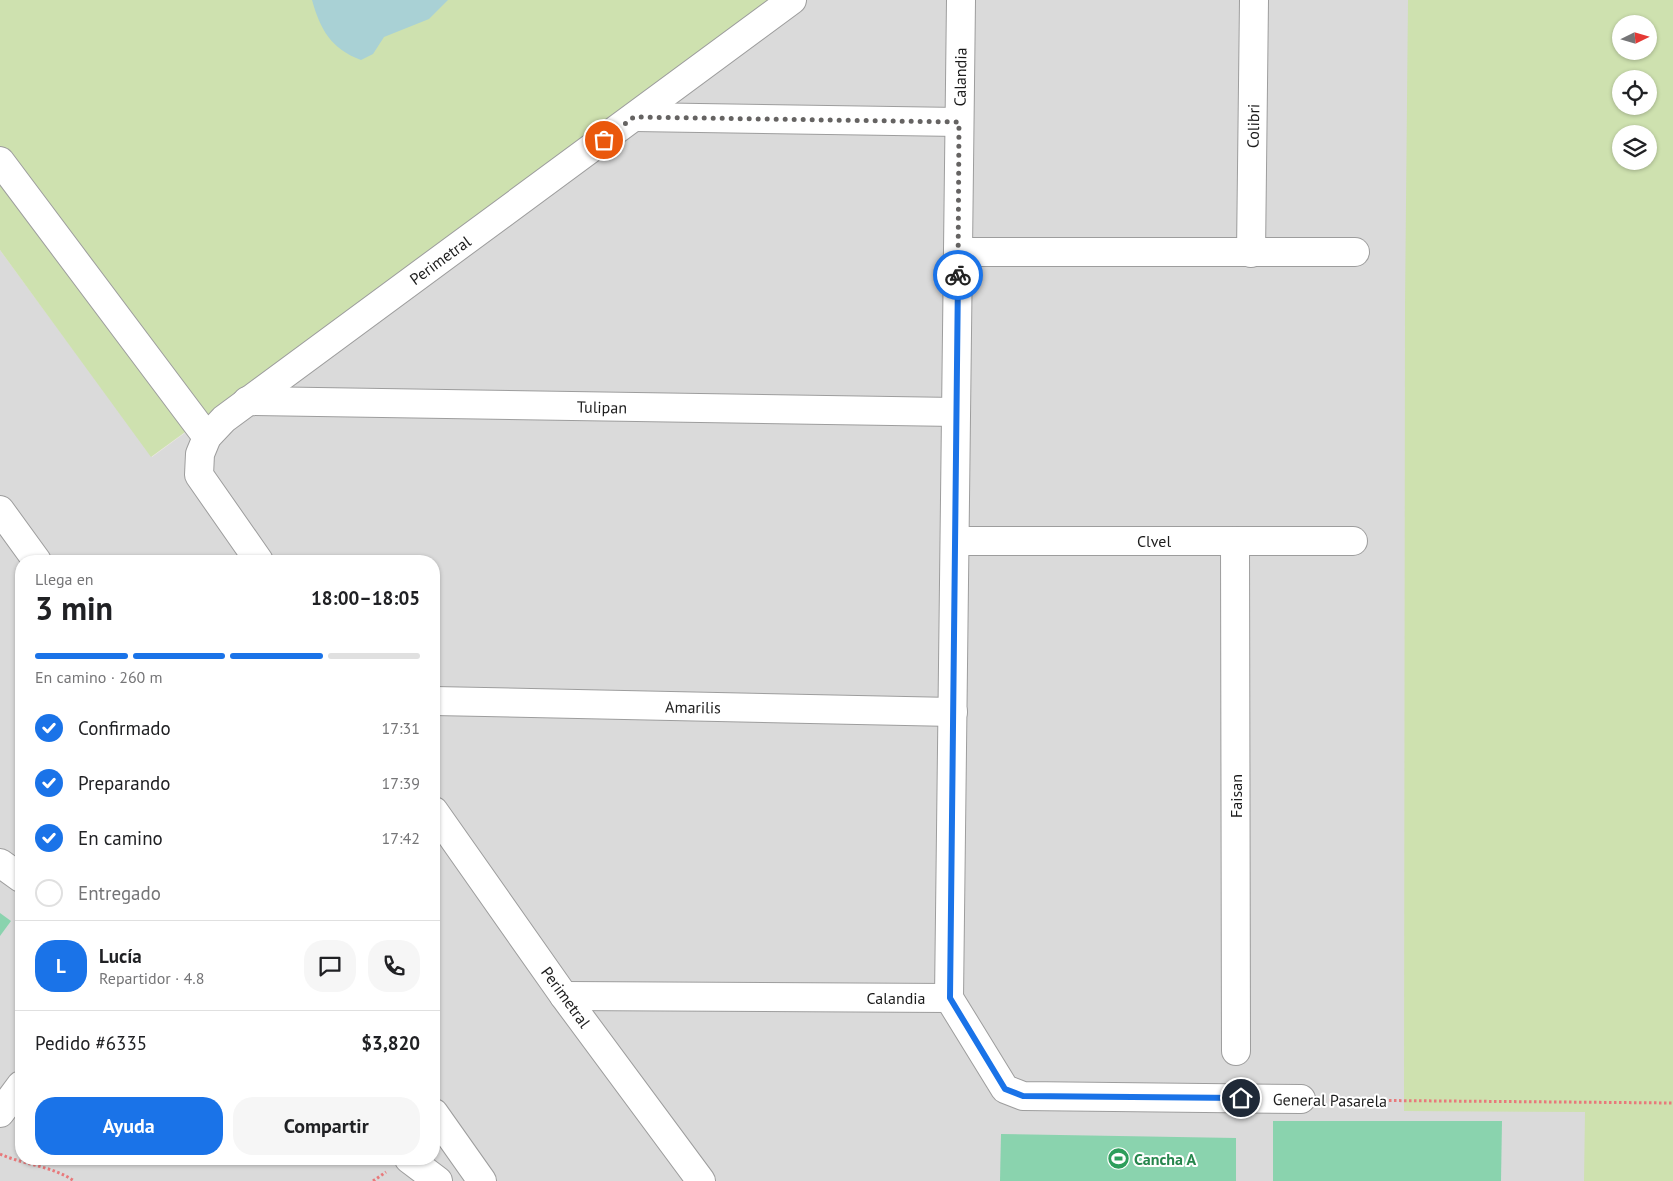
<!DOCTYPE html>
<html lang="es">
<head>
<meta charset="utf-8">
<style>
  body { margin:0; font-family:"PT Sans",sans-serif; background:#f6f6f6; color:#202124; height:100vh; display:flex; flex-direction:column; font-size:19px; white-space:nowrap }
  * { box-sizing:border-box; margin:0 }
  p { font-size:16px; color:#757577 }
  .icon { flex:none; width:28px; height:28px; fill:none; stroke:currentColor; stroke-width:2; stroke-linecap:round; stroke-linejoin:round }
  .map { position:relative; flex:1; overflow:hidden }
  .details { position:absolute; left:15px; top:555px; width:425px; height:610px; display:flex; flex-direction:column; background:#fff; border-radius:20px; box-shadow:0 1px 4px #0004 }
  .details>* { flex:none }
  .needle { width:32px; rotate:85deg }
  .fabs { position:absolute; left:1612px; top:15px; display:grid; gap:10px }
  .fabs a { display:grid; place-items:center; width:45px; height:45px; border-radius:50%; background:#fff; box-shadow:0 1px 4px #0004; font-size:25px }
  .pin { position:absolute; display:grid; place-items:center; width:42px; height:42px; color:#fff; margin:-21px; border:2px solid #fff; border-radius:50%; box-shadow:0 1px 5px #0007 }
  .courier { position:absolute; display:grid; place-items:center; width:50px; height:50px; margin:-25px; border:4px solid #1a73e8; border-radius:50%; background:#fff; color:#222; box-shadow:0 1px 6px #0007 }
  .headline em { font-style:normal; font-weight:700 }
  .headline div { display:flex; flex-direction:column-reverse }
  .headline { display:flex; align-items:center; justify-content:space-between; height:85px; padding:0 20px }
  h1 { font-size:32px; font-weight:700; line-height:38px }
  .bar { display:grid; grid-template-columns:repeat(4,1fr); gap:8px 5px; align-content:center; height:60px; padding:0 20px }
  .bar i { height:6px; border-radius:4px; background:#e0e0e0 }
  .bar .selected { background:#1a73e8 }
  .bar p { grid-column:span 4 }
  .line { display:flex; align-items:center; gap:12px; padding:0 20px; border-top:1px solid #e0e0e0 }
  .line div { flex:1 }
  .round { display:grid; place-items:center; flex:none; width:52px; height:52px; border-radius:20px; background:#f6f6f6 }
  ol { padding:0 20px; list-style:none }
  li { display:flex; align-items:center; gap:15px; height:55px }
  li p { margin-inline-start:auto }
  li .icon { padding:5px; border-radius:50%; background:#1a73e8; color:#fff; stroke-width:4 }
  li:last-child { color:#757577 }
  li i { width:28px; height:28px; border:2px solid #e0e0e0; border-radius:50% }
  .cta { display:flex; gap:10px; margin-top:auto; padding:10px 20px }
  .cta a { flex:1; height:58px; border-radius:20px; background:#1a73e8; color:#fff; font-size:20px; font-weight:700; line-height:58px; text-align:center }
  .cta a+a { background:#f6f6f6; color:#202124 }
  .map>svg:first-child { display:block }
  .residential { fill:#dadada; fill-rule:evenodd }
  .grass { fill:#cee1af; fill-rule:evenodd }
  .pitch { fill:#8ad3ae }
  .water { fill:#a9d1d5 }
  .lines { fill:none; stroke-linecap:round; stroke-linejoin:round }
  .minor-casing { stroke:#9d9d9d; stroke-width:30 }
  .path { stroke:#e8797b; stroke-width:3; stroke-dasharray:2.5 2.5; stroke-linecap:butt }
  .minor { stroke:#fff; stroke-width:28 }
  .done { stroke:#656362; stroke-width:5; stroke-dasharray:0 9 }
  .route { stroke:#1a73e8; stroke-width:6 }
  .labels { text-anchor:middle; stroke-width:4; stroke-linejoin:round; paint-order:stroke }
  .street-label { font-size:16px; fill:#1c1c1c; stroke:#fff }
  .leisure-label { font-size:16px; font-weight:bold; fill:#27864d; stroke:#fff; text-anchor:start }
</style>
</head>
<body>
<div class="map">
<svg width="1673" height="1181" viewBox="0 0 1673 1181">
  <rect width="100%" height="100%" fill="#ede8e3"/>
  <path class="residential" d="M776 0H1673V1181H0V250L152 457ZM1621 24H1649V51H1621ZM1621 79H1649V106H1621ZM1621 134H1649V161H1621ZM21 561H434V1159H21Z"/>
  <g class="grass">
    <polygon points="0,0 776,0 151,457 0,250"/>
    <path d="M1408 0H1673V1181H1584L1585 1112 1404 1111 1405 305ZM1621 24H1649V51H1621ZM1621 79H1649V106H1621ZM1621 134H1649V161H1621Z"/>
  </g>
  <g class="pitch">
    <polygon points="0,913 11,921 0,936"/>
    <polygon points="1273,1121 1502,1121 1501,1181 1273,1181"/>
    <polygon points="1001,1134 1236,1138 1236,1181 1000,1181"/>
  </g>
  <path class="water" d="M312 0H448L429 19 384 37 373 54 361 60C331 49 320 29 312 0Z"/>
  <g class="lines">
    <defs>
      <g id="minor">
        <polyline points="635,117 959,122"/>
        <polyline points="0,161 207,437"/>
        <polyline points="958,252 1355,252"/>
        <polyline points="1251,253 1254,0"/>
        <polyline points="247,401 956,412"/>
        <polyline points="0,510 37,561"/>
        <polyline points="955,541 1353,541"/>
        <polyline points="1235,541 1236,1051"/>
        <polyline points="259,561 199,475 200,454 207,437 224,419 792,0"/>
        <polyline points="434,701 953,712"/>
        <polyline points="434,811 564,996 701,1181"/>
        <polyline points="0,863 21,878"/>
        <polyline points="564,996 949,998"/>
        <polyline points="949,998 961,0"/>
        <polyline points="949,998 1005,1089 1023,1096 1301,1099"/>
        <polyline points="0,1113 21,1085"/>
        <polyline points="434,1113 482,1181"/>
        <polyline points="409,1159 438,1181"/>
      </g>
    </defs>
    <use href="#minor" class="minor-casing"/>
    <g class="path">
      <polyline points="1329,1100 1673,1103"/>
      <path d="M0 1154C24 1165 53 1166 74 1181"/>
      <polyline points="373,1181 386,1172"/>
    </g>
    <use href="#minor" class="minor"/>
  </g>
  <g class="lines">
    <polyline class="done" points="604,140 634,117 959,122 958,275"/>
    <polyline class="route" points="958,275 950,998 1005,1089 1023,1096 1241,1098"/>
  </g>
  <defs>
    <symbol id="stadium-disc" viewBox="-11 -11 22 22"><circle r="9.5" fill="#2e9e5b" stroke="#fff"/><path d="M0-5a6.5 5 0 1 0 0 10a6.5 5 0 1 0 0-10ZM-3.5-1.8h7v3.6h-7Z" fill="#fff"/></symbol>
  </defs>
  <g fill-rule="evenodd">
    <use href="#stadium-disc" x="1106" y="1146" width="25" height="25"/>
  </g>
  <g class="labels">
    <g class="street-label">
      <text transform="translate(960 77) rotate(-89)" y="6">Calandia</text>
      <text transform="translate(1253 126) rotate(-89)" y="6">Colibri</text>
      <text transform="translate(440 260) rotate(-36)" y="6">Perimetral</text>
      <text transform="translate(602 407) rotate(1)" y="6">Tulipan</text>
      <text x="1154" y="547">Clvel</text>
      <text transform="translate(693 707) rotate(1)" y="6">Amarilis</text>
      <text transform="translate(1236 796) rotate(-90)" y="6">Faisan</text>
      <text transform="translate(566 997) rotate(54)" y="6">Perimetral</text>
      <text x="896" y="1004">Calandia</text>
      <text transform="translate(1330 1100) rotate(1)" y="6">General Pasarela</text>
    </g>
    <g class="leisure-label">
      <text x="1134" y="1165">Cancha A</text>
    </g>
  </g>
</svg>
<div class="fabs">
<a><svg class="needle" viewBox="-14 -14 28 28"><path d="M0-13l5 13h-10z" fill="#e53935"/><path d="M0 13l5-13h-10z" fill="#757577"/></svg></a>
<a><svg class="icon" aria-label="locate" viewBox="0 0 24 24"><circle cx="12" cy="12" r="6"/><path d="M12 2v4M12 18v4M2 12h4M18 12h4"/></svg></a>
<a><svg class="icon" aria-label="layers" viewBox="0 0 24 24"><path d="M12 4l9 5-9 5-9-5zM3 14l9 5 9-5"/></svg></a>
</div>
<div class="pin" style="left:604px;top:140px;background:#ea580c"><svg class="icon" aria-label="bag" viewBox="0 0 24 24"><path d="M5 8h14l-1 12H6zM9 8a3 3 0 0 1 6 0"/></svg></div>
<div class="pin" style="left:1241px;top:1098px;background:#1f2937"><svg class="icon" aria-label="home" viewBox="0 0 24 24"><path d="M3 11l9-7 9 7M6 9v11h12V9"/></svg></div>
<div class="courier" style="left:958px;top:275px"><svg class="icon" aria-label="bike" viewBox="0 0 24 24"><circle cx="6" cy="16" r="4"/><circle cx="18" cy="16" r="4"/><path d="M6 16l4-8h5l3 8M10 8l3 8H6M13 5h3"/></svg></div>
<section class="details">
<div class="headline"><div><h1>3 min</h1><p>Llega en</p></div><em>18:00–18:05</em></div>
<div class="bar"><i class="selected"></i><i class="selected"></i><i class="selected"></i><i></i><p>En camino · 260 m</p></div>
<ol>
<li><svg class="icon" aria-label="check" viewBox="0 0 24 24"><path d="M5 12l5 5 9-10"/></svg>Confirmado<p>17:31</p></li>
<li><svg class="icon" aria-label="check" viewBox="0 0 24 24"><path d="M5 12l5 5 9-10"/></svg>Preparando<p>17:39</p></li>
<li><svg class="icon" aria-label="check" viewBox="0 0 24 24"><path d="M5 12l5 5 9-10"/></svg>En camino<p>17:42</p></li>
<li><i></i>Entregado</li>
</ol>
<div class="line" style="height:90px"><b class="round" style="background:#1a73e8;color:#fff">L</b><div><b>Lucía</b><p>Repartidor · 4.8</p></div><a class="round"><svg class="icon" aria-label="chat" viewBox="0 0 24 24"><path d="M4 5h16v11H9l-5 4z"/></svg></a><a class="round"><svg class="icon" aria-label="phone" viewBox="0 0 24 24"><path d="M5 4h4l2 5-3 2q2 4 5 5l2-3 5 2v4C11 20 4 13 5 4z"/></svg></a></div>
<div class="line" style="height:65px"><div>Pedido #6335</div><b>$3,820</b></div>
<div class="cta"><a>Ayuda</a><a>Compartir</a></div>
</section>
</div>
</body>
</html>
